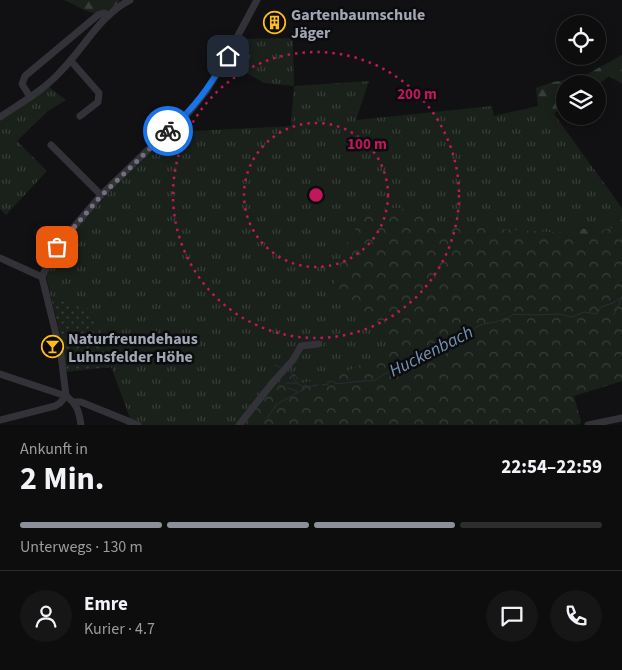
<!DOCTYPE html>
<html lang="de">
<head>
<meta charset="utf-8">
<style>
  body { margin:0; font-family:"Source Sans 3",sans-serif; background:#161617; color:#f1f3f6; height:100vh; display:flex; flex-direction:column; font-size:19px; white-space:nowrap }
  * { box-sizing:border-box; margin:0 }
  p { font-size:16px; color:#9a9c9e }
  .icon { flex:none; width:28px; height:28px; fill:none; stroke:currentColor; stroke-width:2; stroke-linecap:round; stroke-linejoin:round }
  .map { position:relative; height:425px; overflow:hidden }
  .drawer { display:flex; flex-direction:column; background:#0d0d0e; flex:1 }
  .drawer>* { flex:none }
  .buttons { position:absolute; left:556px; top:15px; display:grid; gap:10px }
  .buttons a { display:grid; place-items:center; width:50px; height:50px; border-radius:50%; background:#0d0d0e; box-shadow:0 2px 12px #0003,0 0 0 1px #2d2d2e; font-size:25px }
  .pin { position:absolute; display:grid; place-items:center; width:42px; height:42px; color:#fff; margin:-21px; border-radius:10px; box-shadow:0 2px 8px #0006 }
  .courier { position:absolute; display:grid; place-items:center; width:50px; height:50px; margin:-25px; border:4px solid #1a73e8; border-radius:50%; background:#fff; color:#222; box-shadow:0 1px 6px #0007 }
  .headline em { font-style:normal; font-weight:700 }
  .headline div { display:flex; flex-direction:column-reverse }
  .headline { display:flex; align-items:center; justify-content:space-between; height:85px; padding:0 20px }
  h1 { font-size:32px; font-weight:700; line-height:38px }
  .bar { display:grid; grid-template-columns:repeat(4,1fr); gap:8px 5px; align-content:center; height:60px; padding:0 20px }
  .bar i { height:6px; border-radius:4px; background:#2d2d2e }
  .bar .selected { background:#8c9099 }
  .bar p { grid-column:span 4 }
  .line { display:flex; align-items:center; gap:12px; padding:0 20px; border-top:1px solid #2d2d2e }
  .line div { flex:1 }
  .round { display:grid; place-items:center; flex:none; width:52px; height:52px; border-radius:26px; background:#161617 }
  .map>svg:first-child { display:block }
  .grass { fill:url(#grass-tufts) }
  .forest { fill:url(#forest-firs) }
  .park { fill:url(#park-crowns) }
  .garden { fill:url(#garden-dots) }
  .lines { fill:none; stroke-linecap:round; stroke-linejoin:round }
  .stream { stroke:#272f37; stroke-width:1 }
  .minor { stroke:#323238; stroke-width:7 }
  .done { stroke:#6f727c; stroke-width:5; stroke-dasharray:0 9 }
  .route { stroke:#1a73e8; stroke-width:6 }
  .ring { fill:none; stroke:#c2185b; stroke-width:2.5; stroke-dasharray:2.5 5 }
  .labels { text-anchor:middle; stroke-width:5; stroke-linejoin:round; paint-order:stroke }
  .poi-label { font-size:16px; font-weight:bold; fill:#a1a6b5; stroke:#0c0c0e; text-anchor:start }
  .water-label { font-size:18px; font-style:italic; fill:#7493b3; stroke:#0c0c0e }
  .centre { fill:#c2185b; stroke:#0c0c0e; stroke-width:2.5 }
  .ring-label { font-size:15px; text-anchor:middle; font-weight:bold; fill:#c2185b; stroke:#0c0c0e; stroke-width:5; stroke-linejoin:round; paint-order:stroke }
</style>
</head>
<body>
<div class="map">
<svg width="622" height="425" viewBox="0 0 622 425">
  <defs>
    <pattern id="grass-tufts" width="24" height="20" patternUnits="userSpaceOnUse" patternTransform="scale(1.25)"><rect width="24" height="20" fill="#19211a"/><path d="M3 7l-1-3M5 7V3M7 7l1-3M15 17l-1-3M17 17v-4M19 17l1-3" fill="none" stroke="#373e39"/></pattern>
    <pattern id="forest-firs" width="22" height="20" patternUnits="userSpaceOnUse" patternTransform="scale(1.25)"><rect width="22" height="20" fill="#19211a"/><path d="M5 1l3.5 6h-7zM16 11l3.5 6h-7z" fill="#373e39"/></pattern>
    <pattern id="park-crowns" width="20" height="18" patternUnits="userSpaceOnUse" patternTransform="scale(1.25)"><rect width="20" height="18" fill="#19211a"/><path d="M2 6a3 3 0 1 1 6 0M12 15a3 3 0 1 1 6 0" fill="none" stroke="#373e39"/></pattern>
    <pattern id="garden-dots" width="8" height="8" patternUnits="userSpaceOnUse" patternTransform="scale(1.25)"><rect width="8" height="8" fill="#19211a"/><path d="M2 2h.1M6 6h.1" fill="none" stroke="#373e39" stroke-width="1.8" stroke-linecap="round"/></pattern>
  </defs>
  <rect width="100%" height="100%" fill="#111113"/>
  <g class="grass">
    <path d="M293 38 294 86 369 81 356 120 492 106 494 116 538 106 554 114 622 208V215L591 229 570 228 602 286 519 425H126L130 418 90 310 51 298 46 275C52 264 58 252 66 242 101 197 142 158 185 120L193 131 291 126 294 86 264 83 227 62 240 39Z"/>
    <polygon points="49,87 66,100 48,111 17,141 47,171 6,215 0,209 0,120"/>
  </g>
  <g class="forest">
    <path d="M64 0H121C98 23 89 11 64 0Z"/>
    <polygon points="622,55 622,84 609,76 598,85 598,84 565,84 565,102 554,114 538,106 536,88 553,82 580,78"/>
    <polygon points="622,215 622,277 602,286 569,228 591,229"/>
  </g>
  <path class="park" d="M397 208 409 210 440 225 463 227 588 234 622 225V381L574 396 581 421 580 424 574 425H243L267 395 283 378 286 381 294 373 301 383 318 380 321 383 369 361 390 347 374 329 354 301 333 286C341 262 349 224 374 212 381 208 389 208 397 208Z"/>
  <polygon class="garden" points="51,298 90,309 111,367 66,372 63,345"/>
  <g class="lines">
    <g class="stream">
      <polyline points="457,218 461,201"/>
      <polyline points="614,315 622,297"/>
      <polyline points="275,365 281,368"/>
      <path d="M290 370C293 373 292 377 295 381 301 389 310 386 318 385"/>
      <polyline points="286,383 297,383"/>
      <path d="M322 385 328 384V382L330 381 338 384C342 383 369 380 373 381 381 377 388 370 396 371 398 369 399 367 402 366 405 364 412 363 415 360 422 356 461 336 468 336 472 332 473 329 477 327 484 322 493 324 501 320L504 321 514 314 523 315 525 314 531 315 559 314 572 317 584 312 597 314 601 307 613 303 622 297"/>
      <polyline points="288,388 297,391"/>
      <polyline points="267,418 277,404 308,387"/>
    </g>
    <g class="minor">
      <polyline points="71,61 99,93 98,102 80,116"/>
      <polyline points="30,97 22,84 25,76 98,15 104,13 109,15"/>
      <path d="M0 117C21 103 44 90 61 71 84 48 100 15 130 0"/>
      <polyline points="51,145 101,195"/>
      <polyline points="0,258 42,277"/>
      <path d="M0 374 66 396C77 404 79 411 81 425"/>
      <polyline points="66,396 61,355 42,277 51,257 68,234 101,195 154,144 185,117 195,105 207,90 227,56 257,0"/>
      <polyline points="74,402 81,402 138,425"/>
      <polyline points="0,420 55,406 60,403 66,396"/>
      <polyline points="239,425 274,381 293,360 301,346 318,344"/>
      <polyline points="588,425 622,418"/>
    </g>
  </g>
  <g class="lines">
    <polyline class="done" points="57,247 101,196 168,131"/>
    <path class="route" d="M168 131C195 108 210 85 228 56"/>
  </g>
  <g class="ring">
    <circle cx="316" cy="195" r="72"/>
    <circle cx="316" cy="195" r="143"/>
  </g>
  <defs>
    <symbol id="building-ring" viewBox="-11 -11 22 22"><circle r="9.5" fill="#0c0c0e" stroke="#ffbd1d" stroke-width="1.5"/><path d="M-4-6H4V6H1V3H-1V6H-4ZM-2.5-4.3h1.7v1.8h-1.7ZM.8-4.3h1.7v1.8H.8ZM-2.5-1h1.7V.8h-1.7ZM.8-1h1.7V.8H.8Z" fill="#ffbd1d"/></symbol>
    <symbol id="bar-ring" viewBox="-11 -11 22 22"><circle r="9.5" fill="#0c0c0e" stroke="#ffbd1d" stroke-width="1.5"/><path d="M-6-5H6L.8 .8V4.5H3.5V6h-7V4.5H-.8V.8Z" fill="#ffbd1d"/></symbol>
  </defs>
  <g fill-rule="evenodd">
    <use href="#building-ring" x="262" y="10" width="25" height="25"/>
    <use href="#bar-ring" x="40" y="334" width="25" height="25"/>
  </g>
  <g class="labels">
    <g class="poi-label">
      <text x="291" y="20">Gartenbaumschule<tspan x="291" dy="18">Jäger</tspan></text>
      <text x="68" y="344">Naturfreundehaus<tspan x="68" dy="18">Luhnsfelder Höhe</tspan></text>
    </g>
    <g class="water-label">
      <text transform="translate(431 351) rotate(-27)" y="6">Huckenbach</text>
    </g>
  </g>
  <circle cx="316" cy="195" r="8" class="centre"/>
  <g class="ring-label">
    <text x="417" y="99">200 m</text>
    <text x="367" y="149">100 m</text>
  </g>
</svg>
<div class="buttons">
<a><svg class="icon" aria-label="locate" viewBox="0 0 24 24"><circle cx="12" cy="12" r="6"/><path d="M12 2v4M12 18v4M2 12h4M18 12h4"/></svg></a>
<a><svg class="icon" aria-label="layers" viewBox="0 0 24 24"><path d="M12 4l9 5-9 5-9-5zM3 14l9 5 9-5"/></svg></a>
</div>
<div class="pin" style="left:57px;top:247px;background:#ea580c"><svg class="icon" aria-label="bag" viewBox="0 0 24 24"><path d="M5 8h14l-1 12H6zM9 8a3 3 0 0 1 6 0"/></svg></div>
<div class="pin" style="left:228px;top:56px;background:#1f2937"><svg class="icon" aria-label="home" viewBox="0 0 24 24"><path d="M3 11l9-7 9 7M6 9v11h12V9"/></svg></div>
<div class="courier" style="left:168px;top:131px"><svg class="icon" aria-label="bike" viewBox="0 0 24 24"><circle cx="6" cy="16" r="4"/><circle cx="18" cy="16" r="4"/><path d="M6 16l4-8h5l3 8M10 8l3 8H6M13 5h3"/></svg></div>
</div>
<section class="drawer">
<div class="headline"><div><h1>2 Min.</h1><p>Ankunft in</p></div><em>22:54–22:59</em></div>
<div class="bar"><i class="selected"></i><i class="selected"></i><i class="selected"></i><i></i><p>Unterwegs · 130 m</p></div>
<div class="line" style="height:90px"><a class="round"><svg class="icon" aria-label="person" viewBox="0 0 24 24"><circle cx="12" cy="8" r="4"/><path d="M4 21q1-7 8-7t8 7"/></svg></a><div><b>Emre</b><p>Kurier · 4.7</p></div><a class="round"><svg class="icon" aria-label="chat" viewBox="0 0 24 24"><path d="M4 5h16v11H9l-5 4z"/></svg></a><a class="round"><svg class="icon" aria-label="phone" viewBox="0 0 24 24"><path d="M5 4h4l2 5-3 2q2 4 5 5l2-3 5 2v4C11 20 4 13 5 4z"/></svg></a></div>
</section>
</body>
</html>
